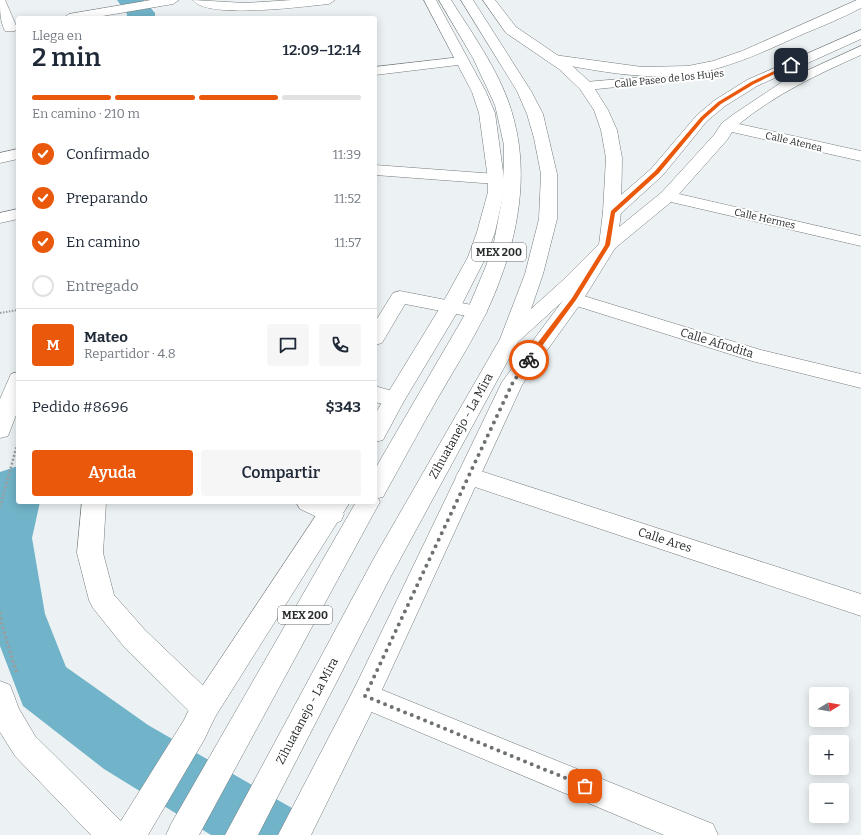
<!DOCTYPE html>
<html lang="es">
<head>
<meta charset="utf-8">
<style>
  body { margin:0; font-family:Bitter,serif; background:#f6f6f7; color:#1f2937; height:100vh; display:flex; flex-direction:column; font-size:15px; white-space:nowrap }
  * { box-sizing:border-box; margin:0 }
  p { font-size:13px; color:#747a83 }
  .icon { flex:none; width:22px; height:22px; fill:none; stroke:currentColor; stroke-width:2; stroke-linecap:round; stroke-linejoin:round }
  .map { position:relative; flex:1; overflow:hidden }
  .details { position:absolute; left:16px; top:16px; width:361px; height:488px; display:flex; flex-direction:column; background:#fff; border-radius:4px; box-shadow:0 2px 10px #0003 }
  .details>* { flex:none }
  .needle { width:26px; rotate:79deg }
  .buttons { position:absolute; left:809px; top:687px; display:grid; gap:8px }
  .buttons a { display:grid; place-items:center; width:40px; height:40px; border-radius:4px; background:#fff; box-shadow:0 2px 10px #0003; font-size:20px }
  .pin { position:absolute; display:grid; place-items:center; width:34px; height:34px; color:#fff; margin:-17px; border-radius:8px; box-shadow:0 2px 6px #0006 }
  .courier { position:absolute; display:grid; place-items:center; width:40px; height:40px; margin:-20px; border:3px solid #ea580c; border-radius:50%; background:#fff; color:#222; box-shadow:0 1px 5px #0007 }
  .head em { font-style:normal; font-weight:600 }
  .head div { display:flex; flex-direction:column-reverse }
  .head { display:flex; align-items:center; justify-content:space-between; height:68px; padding:0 16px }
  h1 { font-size:26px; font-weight:600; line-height:30px }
  .bar { display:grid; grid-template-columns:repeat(4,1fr); gap:6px 4px; align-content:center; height:48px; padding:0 16px }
  .bar i { height:5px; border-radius:3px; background:#e0e1e3 }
  .bar .selected { background:#ea580c }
  .bar p { grid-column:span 4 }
  .line { display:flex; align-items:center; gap:10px; padding:0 16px; border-top:1px solid #e0e1e3 }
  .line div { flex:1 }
  .round { display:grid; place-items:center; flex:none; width:42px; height:42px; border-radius:4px; background:#f6f6f7 }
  ol { padding:0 16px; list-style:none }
  li { display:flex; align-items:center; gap:12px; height:44px }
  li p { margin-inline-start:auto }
  li .icon { padding:4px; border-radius:50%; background:#ea580c; color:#fff; stroke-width:4 }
  li:last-child { color:#747a83 }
  li i { width:22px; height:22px; border:2px solid #e0e1e3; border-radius:50% }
  .cta { display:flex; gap:8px; margin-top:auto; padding:8px 16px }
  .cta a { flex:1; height:46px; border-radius:4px; background:#ea580c; color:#fff; font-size:16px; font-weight:600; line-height:46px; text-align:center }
  .cta a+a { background:#f6f6f7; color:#1f2937 }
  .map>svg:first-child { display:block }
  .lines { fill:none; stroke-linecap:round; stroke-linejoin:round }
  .river { fill:#71b3c8; fill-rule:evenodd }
  .minor-casing { stroke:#757b7d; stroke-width:1 }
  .major-casing { stroke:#757b7d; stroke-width:1 }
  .highway-casing { stroke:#757b7d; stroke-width:1 }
  .path-far2 { stroke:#999ea0; stroke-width:2; stroke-dasharray:1.5 1.5; stroke-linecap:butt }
  .path-far1 { stroke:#999ea0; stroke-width:2.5; stroke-dasharray:2 2; stroke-linecap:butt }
  .path { stroke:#999ea0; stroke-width:3; stroke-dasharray:2.5 2.5; stroke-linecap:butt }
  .minor { fill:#fff; fill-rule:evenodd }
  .major { fill:#fff; fill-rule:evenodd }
  .highway { fill:#fff; fill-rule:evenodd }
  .route { fill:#ea580c }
  .done { stroke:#6d7173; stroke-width:4; stroke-dasharray:0 7.2 }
  .labels { text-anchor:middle; stroke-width:4; stroke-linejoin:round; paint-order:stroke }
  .far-street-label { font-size:10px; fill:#292c2d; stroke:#fff }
  .shield { fill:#fff; stroke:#696b6c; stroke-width:1 }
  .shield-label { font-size:11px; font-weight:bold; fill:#292c2d }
  .street-label { font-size:12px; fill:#292c2d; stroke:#fff }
</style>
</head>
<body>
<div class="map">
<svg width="861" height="835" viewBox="0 0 861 835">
  <rect width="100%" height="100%" fill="#ecf2f4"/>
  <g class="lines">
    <g class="river">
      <polygon points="117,0 144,0 155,13 155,18 127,18 127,14"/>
      <polygon points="18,466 18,502 40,502 32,538 45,614 66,667 148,725 297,811 307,835 211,835 104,769 23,706 0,646 0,472"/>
    </g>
    <defs>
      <g id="minor">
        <path d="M0 0H5L6 2 17 28 15 31H5C0 21 0 11 0 0Z"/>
        <polygon points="151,0 179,0 173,4 91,18 63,18 69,14"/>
        <path d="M857 0H861V8C842 18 823 26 803 34 761 53 718 74 671 76 632 78 593 70 554 63L549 62 547 59 549 56 554 55 642 67 688 66 713 61 742 51Z"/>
        <polygon points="861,30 861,39 757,86 725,106 707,121 663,175 618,216 612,217 606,216 603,212 606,208 651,169 697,115 715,100 747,80"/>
        <path d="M861 46V55C818 74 776 94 739 124L861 151V161L732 132 727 140 679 194 861 236V246L671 202 614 249 608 250 602 249 599 245 602 241 662 192 714 135 722 123 734 114 782 82Z"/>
        <polygon points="461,57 466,58 468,61 466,64 375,75 375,67"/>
        <polygon points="643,77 648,78 650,81 648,84 586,90 581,89 579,86 581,83 586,82"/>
        <polygon points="18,149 18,159 0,163 0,153"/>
        <polygon points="375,165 496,174 502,175 504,179 502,183 496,184 375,175"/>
        <polygon points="18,209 18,219 0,223 0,213"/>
        <polygon points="400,291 477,306 484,307 487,312 484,317 477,318 405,304 382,343 375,345 375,322 393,293"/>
        <polygon points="574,293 761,350 861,374 861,388 752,361 567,303 564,299 567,295"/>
        <polygon points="18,372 18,410 8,436 0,438 0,399 11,374"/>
        <polygon points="375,386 402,394 405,399 402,404 394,407 375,402"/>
        <polygon points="468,467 861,594 861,616 460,482 456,476 460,470"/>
        <polygon points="82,502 106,502 103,553 114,595 145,630 215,697 219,707 215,717 205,721 195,717 125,648 93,608 89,600 77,553"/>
        <path d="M296 502C313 502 335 497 344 514L341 521 332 524 300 509Z"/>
        <polygon points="0,681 10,685 19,709 35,736 124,824 129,835 91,835 15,756 0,732"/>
        <polygon points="365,683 713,824 718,835 664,835 355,705 351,696 355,687"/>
      </g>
      <g id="major">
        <path d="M193 0 245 3 292 0H335L329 4C306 6 206 20 193 0Z"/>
        <polygon points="424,0 436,0 486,92 495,113 504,179 504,192 495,232 486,257 461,306 404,401 383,440 375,442 375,414 441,306 468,257 477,232 488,192 488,179 479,113 472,92"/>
        <polygon points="483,0 495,0 516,27 569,63 591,83 608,110 617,130 622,158 621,212 617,245 581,303 522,385 375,705 311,835 278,835 355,687 502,382 567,295 599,245 603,212 606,158 601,130 594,110 580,89 559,69 506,33"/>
        <polygon points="325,502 350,502 215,717 204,740 148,835 114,835 119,824 184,720 195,697"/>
      </g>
      <g id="highway">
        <path d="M439 0H451C475 38 503 76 514 120 531 184 514 253 487 311 473 340 455 368 439 396 420 429 402 463 383 497L378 498 380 502 376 509 199 835H166L171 824 356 502H375V469L467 311 486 266 494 242 503 194 504 145 495 105 473 58Z"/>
        <polygon points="461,0 473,0 531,91 543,114 557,174 557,219 543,274 531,309 562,281 602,241 608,240 614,241 617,245 576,289 518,342 391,576 258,835 225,835 373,560 500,339 525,274 539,219 541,174 534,138 527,114 517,91"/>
      </g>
    </defs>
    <use href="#minor" class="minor-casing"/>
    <use href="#major" class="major-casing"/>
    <use href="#highway" class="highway-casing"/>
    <polyline class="path-far2" points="0,313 18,310"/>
    <polyline class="path-far1" points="0,507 17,445"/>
    <polyline class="path" points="0,612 2,625 17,674"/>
    <use href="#minor" class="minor"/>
    <use href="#major" class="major"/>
    <use href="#highway" class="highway"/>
  </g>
  <polygon class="route" points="789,64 793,65 754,84 721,104 704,119 659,173 615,213 610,245 576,300 531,361 526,361 526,358 572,298 605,245 611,211 655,171 701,117 718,102 751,82"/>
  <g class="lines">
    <polyline class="done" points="529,360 513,382 365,696 585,786"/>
  </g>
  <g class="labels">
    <g class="far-street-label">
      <text transform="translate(669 78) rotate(-6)" y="4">Calle Paseo de los Hujes</text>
      <text transform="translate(794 141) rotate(13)" y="4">Calle Atenea</text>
      <text transform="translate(765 218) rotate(13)" y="4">Calle Hermes</text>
    </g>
    <g class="shield">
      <rect x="472" y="243" width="54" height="18" rx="3"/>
      <rect x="278" y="606" width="54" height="18" rx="3"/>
    </g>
    <g class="shield-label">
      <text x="499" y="256">MEX 200</text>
      <text x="305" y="619">MEX 200</text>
    </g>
    <g class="street-label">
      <text transform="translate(717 343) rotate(17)" y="4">Calle Afrodita</text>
      <text transform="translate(461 426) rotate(-61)" y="4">Zihuatanejo - La Mira</text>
      <text transform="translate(665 540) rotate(18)" y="4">Calle Ares</text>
      <text transform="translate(307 711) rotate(-62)" y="4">Zihuatanejo - La Mira</text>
    </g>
  </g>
</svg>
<div class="buttons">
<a><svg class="needle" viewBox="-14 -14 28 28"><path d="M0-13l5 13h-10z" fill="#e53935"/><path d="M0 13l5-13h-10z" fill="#747a83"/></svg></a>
<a>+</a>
<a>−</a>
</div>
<div class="pin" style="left:585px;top:786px;background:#ea580c"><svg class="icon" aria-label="bag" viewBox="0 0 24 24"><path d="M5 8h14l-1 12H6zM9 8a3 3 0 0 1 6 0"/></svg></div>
<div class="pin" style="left:791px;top:65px;background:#1f2937"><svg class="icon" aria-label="home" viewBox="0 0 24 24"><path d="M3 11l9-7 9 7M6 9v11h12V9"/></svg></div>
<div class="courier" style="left:529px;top:360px"><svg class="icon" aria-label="bike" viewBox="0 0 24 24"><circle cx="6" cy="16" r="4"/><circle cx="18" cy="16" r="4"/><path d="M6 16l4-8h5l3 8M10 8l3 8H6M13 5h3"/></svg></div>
<section class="details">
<div class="head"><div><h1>2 min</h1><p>Llega en</p></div><em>12:09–12:14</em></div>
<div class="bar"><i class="selected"></i><i class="selected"></i><i class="selected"></i><i></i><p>En camino · 210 m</p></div>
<ol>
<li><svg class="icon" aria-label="check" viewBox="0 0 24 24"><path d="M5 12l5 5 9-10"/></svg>Confirmado<p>11:39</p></li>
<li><svg class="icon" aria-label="check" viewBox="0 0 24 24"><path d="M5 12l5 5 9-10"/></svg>Preparando<p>11:52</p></li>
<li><svg class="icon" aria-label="check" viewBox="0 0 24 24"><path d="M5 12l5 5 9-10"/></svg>En camino<p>11:57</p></li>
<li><i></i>Entregado</li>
</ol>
<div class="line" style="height:72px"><b class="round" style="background:#ea580c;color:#fff">M</b><div><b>Mateo</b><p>Repartidor · 4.8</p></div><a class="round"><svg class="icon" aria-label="chat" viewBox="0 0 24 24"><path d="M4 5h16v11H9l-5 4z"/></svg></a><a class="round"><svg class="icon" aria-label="phone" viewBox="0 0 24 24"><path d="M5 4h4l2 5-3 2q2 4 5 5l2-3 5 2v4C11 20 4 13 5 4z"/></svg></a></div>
<div class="line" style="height:52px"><div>Pedido #8696</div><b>$343</b></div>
<div class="cta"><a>Ayuda</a><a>Compartir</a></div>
</section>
</div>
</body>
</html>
